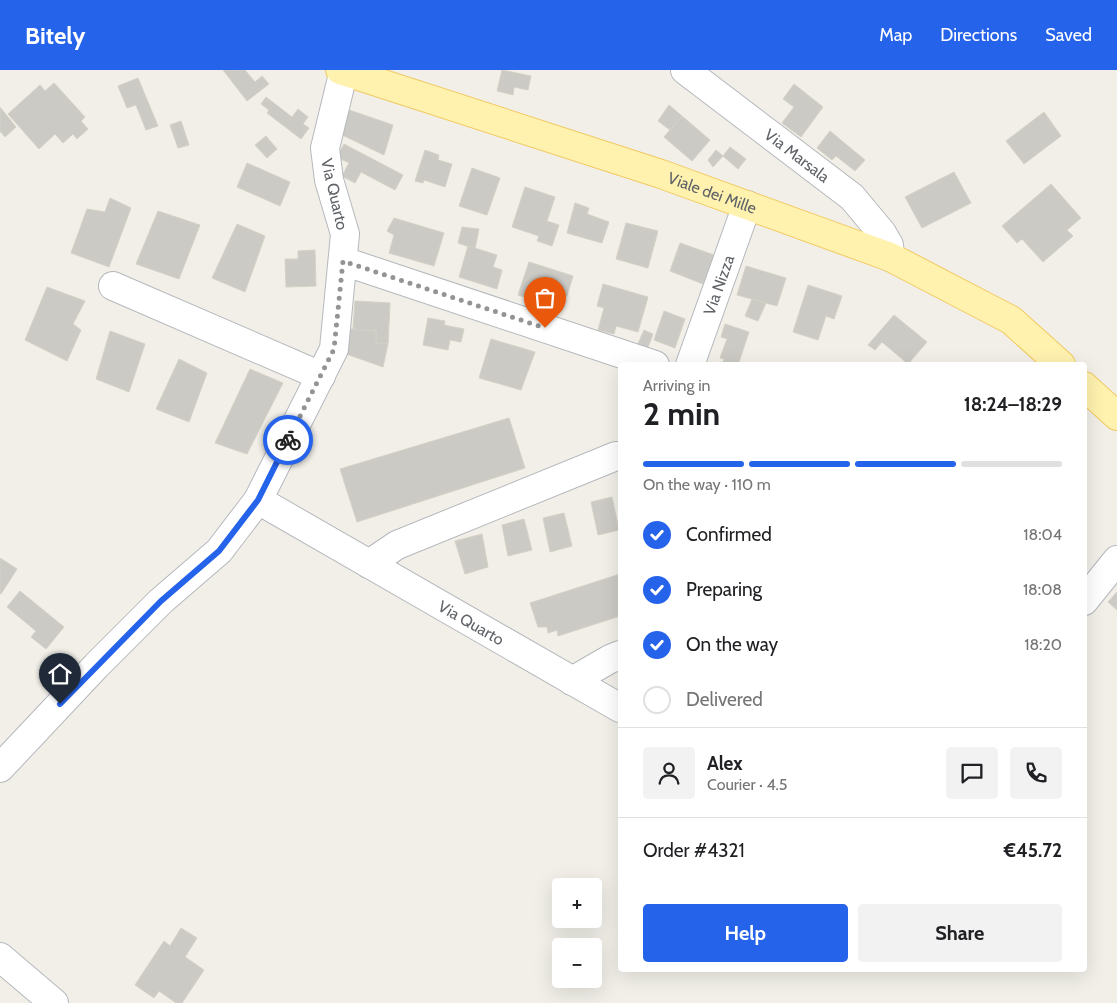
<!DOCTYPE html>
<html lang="en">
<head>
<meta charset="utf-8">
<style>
  body { margin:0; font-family:Cabin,sans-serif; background:#f2f2f2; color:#202124; height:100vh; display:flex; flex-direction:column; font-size:19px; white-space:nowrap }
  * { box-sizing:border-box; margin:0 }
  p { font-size:16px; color:#757577 }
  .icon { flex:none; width:28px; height:28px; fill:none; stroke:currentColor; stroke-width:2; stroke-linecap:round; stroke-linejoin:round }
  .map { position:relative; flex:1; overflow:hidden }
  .side { position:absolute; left:618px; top:292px; width:469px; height:610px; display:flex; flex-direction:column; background:#fff; border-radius:5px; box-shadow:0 5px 20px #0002 }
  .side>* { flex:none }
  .controls { position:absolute; left:552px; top:808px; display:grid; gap:10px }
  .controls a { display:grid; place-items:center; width:50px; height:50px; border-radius:5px; background:#fff; box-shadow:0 5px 20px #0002; font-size:25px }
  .pin { position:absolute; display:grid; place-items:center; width:42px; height:42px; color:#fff; margin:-51px -21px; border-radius:50% 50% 50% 0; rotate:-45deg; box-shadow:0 0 5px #0007 }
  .pin .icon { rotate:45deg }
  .courier { position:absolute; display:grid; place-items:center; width:50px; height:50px; margin:-25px; border:4px solid #2563eb; border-radius:50%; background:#fff; color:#222; box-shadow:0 1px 6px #0007 }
  .overview em { font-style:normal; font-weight:700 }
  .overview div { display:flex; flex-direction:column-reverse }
  .overview { display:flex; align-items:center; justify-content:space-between; height:85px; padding:0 25px }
  h1 { font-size:32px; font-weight:700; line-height:38px }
  .bar { display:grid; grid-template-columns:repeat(4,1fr); gap:8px 5px; align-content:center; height:60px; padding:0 25px }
  .bar i { height:6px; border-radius:4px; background:#e0e0e0 }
  .bar .active { background:#2563eb }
  .bar p { grid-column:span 4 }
  .line { display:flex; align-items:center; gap:12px; padding:0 25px; border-top:1px solid #e0e0e0 }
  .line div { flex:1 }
  .round { display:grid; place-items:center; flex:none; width:52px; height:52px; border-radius:5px; background:#f2f2f2 }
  ol { padding:0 25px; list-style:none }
  li { display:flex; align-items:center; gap:15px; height:55px }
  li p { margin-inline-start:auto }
  li .icon { padding:5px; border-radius:50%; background:#2563eb; color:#fff; stroke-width:4 }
  li:last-child { color:#757577 }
  li i { width:28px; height:28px; border:2px solid #e0e0e0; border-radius:50% }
  .cta { display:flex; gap:10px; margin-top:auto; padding:10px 25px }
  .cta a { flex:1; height:58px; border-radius:5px; background:#2563eb; color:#fff; font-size:20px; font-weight:700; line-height:58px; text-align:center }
  .cta a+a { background:#f2f2f2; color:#202124 }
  header { display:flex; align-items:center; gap:30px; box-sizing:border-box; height:70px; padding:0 25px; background:#2563eb; color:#fff }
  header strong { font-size:24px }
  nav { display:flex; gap:28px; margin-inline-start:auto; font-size:18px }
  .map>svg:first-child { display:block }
  .building { fill:#cccac5; stroke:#d6d1c6 }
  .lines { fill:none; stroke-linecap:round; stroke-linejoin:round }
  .minor-casing { stroke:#b5b8bc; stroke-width:30 }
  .major-casing { stroke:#f2c960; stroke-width:30 }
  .minor { stroke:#fff; stroke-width:28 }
  .major { stroke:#fff2af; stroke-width:28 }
  .done { stroke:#929495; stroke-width:5; stroke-dasharray:0 9 }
  .route { stroke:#2563eb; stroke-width:6 }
  .labels { text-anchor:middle; stroke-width:5; stroke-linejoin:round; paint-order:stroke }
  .street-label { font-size:16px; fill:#5f6368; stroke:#fff }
</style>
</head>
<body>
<header>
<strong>Bitely</strong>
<nav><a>Map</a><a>Directions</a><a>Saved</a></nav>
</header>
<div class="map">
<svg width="1117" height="933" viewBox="0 0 1117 933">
  <rect width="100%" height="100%" fill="#f1efe8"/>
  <g class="building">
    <polygon points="223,0 245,0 255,12 262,6 269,14 247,31"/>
    <polygon points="502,0 531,6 528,20 514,17 513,25 497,21"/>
    <polygon points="138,8 158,56 146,60 136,35 127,38 118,16"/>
    <polygon points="54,13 85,47 81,51 88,59 77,69 73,64 63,73 55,64 39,79 8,44 40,15 45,21"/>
    <polygon points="794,14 823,37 801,67 782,53 794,37 783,29"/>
    <polygon points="266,27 292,47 298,39 308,47 303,54 309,58 301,69 267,43 269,40 261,34"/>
    <polygon points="669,35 682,46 670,60 658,51"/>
    <polygon points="0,37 16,57 5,67 0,61"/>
    <polygon points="349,40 393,55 384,85 338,63"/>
    <polygon points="1044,42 1061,66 1024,94 1006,71"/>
    <polygon points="682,46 710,70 692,91 664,67"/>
    <polygon points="181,51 189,75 178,78 170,55"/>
    <polygon points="830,61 865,90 855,101 836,86 832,90 817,78"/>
    <polygon points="266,66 277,79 267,88 255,75"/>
    <polygon points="344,74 403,105 395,120 361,102 355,113 342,106 349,93 337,87"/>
    <polygon points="730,77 746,89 738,99 723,86"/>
    <polygon points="425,80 439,85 438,90 452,94 445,117 424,110 423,113 415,111"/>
    <polygon points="716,80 723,86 713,97 708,90"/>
    <polygon points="247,93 290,112 280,136 237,117"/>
    <polygon points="472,98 500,108 487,145 459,136"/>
    <polygon points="954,102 971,133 922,158 905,127"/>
    <polygon points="1051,114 1081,148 1067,160 1073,166 1043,192 1022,169 1017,173 1002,156"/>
    <polygon points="525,117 555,127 547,151 559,155 552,176 537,171 539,166 512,157"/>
    <polygon points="110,128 131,138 109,197 71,183 87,139 105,142"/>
    <polygon points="575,133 589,138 587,144 609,152 602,173 567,163"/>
    <polygon points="158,141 200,155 179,209 136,194"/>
    <polygon points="394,148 444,163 434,196 389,183 394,165 387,161"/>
    <polygon points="626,153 658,161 648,198 616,189"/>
    <polygon points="237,154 265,166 245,222 212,208"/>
    <polygon points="462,157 479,159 475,179 458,173"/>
    <polygon points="680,173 714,185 703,214 670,201"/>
    <polygon points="468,176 497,185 493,197 502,200 497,219 459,207"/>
    <polygon points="315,180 316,216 286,217 285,189 298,189 298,181"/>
    <polygon points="529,192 573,206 567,226 558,223 554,237 518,225"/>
    <polygon points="746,196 786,208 777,236 737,225"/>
    <polygon points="603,214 648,227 638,262 616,256 614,264 598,260 604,238 597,236"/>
    <polygon points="808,215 842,226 834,249 826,246 818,270 793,262"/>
    <polygon points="47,217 85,231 73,254 81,260 67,291 25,270"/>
    <polygon points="752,229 766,233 758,251 745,246"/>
    <polygon points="355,231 390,233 388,274 376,273 376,261 353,259"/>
    <polygon points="664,241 685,249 675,278 654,270"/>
    <polygon points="894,245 927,272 908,294 882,272 875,280 868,275"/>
    <polygon points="428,248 445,251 444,255 464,259 461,272 450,270 448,280 423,275"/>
    <polygon points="725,254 749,262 738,295 722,295 724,289 720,288 727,269 721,267"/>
    <polygon points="353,259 376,261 376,273 388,274 383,297 338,281 344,260"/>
    <polygon points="644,260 653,264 647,280 637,276"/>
    <polygon points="110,261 145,274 129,322 96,309"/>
    <polygon points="491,269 535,282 521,320 479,308"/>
    <polygon points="179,289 207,303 189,352 156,339"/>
    <polygon points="250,299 283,313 247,384 215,373"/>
    <polygon points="509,348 525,398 357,452 340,399"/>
    <polygon points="612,427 619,460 598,465 591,432"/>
    <polygon points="564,443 572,476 550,482 543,448"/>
    <polygon points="524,449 532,480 508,486 502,455"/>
    <polygon points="482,464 488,497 465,504 455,471"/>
    <polygon points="0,488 17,499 1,524 0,523"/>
    <polygon points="620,504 620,546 558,566 557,560 548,563 547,557 538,557 530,533"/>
    <polygon points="20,521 64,557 46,579 31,567 36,561 7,537"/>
    <polygon points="1117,522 1117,540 1108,532"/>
    <polygon points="181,858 197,868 185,887 204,900 182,933 176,933 159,921 154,928 135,915 164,871 170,876"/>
  </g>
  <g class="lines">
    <defs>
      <g id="minor">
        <path id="s1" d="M685 0 852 127 882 163 889 175 890 187"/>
        <polyline points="343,191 655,295"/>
        <polyline points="113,216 321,306"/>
        <path id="s2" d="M690 295 747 135"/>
        <path id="s3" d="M258 430 620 638"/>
        <polyline points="369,494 397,475 616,386"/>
        <polyline points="1084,531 1117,490"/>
        <polyline points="572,611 610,589 620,585"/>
        <polyline points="0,698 96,596 161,531 219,481 258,430 334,279 345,164 329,110 325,78 344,0"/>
        <polyline points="0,887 54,933"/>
      </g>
      <g id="major">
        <path id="s4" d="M340 0 661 104 890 187 1011 250 1061 295"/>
        <polyline points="1084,316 1117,346"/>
      </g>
    </defs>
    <use href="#minor" class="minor-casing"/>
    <use href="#major" class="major-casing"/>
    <use href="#minor" class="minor"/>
    <use href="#major" class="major"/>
  </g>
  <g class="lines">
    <polyline class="done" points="288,370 334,279 343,191 545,258"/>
    <polyline class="route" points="60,634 161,531 219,481 258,430 288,370"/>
  </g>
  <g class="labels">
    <g class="street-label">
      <text dy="6" stroke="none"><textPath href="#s1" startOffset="141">Via Marsala</textPath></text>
      <text dy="6" stroke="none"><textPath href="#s4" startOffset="392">Viale dei Mille</textPath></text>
      <text transform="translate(335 124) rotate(77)" y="6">Via Quarto</text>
      <text dy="6" stroke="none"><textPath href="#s2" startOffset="85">Via Nizza</textPath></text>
      <text dy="6" stroke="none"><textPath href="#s3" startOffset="246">Via Quarto</textPath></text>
    </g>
  </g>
</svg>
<div class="controls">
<a>+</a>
<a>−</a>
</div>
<div class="pin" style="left:545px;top:258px;background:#ea580c"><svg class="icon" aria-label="bag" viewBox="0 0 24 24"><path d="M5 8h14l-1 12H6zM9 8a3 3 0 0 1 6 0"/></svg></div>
<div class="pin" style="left:60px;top:634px;background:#1f2937"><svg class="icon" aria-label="home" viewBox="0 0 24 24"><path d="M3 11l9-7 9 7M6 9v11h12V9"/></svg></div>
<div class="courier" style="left:288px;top:370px"><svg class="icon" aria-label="bike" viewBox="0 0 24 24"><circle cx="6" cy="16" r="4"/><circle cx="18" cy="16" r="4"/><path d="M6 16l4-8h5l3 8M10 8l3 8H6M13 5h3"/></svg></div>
<section class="side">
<div class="overview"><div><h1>2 min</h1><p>Arriving in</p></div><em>18:24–18:29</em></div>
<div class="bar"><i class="active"></i><i class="active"></i><i class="active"></i><i></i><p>On the way · 110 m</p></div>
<ol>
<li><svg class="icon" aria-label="check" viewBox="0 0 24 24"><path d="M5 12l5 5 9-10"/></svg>Confirmed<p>18:04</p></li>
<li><svg class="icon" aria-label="check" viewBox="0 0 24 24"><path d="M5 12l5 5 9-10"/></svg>Preparing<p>18:08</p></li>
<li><svg class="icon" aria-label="check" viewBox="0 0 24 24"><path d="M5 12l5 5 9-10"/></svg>On the way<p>18:20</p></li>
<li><i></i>Delivered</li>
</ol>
<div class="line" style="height:90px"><a class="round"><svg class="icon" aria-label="person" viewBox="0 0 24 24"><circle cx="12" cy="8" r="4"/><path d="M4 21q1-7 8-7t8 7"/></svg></a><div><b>Alex</b><p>Courier · 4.5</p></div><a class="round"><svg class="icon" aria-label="chat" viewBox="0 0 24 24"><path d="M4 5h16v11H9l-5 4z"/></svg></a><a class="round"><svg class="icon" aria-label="phone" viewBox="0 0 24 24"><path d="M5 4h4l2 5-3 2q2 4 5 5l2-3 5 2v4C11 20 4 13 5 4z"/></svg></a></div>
<div class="line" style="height:65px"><div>Order #4321</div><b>€45.72</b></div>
<div class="cta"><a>Help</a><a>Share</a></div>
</section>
</div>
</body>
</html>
